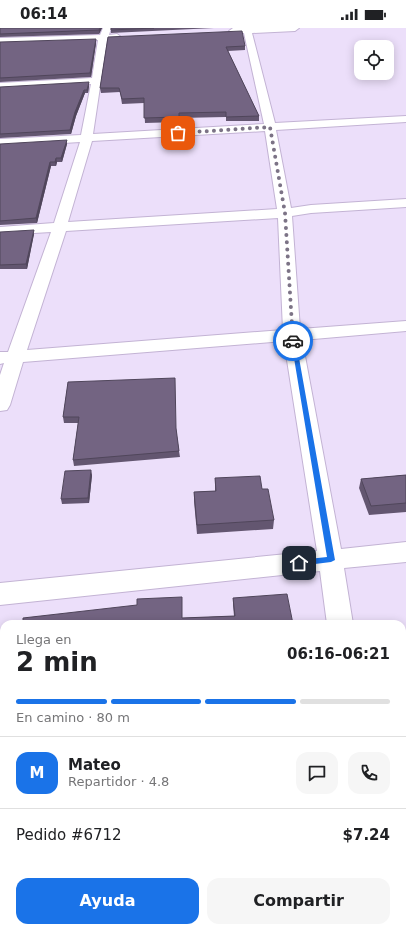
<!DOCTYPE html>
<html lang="es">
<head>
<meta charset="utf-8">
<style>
  body { margin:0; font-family:"DejaVu Sans",sans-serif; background:#f6f6f6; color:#202124; height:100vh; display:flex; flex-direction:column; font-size:15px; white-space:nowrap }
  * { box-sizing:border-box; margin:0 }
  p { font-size:13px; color:#757577 }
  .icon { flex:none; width:22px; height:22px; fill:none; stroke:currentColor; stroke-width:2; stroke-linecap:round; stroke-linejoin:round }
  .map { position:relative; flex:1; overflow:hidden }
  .details { position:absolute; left:0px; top:592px; width:406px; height:312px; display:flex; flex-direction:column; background:#fff; border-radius:12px 12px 0 0; box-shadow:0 2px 10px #0003 }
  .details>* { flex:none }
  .tools { position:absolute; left:354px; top:12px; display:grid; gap:8px }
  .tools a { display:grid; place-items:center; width:40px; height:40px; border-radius:8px; background:#fff; box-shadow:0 2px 10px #0003; font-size:20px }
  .pin { position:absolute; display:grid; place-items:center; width:34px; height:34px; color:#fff; margin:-17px; border-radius:8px; box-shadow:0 2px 6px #0006 }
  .courier { position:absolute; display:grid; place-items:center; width:40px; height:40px; margin:-20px; border:3px solid #1a73e8; border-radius:50%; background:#fff; color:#222; box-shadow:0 1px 5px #0007 }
  .headline em { font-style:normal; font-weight:600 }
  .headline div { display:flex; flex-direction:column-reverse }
  .headline { display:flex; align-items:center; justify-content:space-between; height:68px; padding:0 16px }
  h1 { font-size:26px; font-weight:600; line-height:30px }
  .bar { display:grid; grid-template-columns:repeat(4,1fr); gap:6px 4px; align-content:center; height:48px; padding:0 16px }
  .bar i { height:5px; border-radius:3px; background:#e0e0e0 }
  .bar .selected { background:#1a73e8 }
  .bar p { grid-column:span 4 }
  .line { display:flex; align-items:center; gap:10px; padding:0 16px; border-top:1px solid #e0e0e0 }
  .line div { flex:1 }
  .round { display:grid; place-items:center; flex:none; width:42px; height:42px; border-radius:12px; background:#f6f6f6 }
  .cta { display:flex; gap:8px; margin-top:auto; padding:8px 16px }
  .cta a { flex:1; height:46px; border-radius:12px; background:#1a73e8; color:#fff; font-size:16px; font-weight:600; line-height:46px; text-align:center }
  .cta a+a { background:#f6f6f6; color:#202124 }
  .status { display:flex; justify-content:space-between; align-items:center; height:28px; padding:0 20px; background:#fff; direction:ltr }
  .status svg { height:11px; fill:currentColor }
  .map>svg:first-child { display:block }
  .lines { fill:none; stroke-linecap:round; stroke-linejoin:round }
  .street-casing { stroke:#c3b3d4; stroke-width:2 }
  .street { fill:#fff; fill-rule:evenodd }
  .wall { fill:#635670 }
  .shaded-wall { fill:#50465b }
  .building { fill:#736482; stroke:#50465b }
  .route { fill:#1a73e8 }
  .done { stroke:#7c7386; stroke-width:4; stroke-dasharray:0 7.2 }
</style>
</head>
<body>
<div class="status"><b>06:14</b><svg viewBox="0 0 49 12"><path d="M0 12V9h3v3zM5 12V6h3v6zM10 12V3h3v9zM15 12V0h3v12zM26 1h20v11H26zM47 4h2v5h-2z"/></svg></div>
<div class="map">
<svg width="406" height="904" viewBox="0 0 406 904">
  <rect width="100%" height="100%" fill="#ecdffa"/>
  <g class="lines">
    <defs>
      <g id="street">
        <path d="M103 0H111L109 7 117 6 121 9 117 12H107L93 106 264 96 244 5H230L229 3 233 0H299L295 3 252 5 275 95 406 88V94L276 102 291 180 311 177 406 171V179L311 185 292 188 300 301 406 293V303L302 312 341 521 406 514V534L344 540 353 596H327L320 543 0 577V555L317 523 284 313 23 334 10 377 7 382 0 383V347L4 335 0 336V324H8L51 204 0 207V199L54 195 80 114 0 119V111L81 107 91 56 0 61V55L92 50 98 12 0 16V10L100 7ZM265 103 277 181 68 194 92 113ZM278 190 283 302 27 322 66 203Z"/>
        <polygon points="402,898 403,904 367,904 367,900 402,900"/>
      </g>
    </defs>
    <use href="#street" class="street-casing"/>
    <use href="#street" class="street"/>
  </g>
  <g class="wall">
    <polygon points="0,0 102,0 99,6 0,9"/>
    <polygon points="111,0 214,0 111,5"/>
    <polygon points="108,9 245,18 245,22 228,23 259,88 259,93 226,93 226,89 179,90 179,94 145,95 144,75 122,76 120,64 101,65 100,60"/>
    <polygon points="0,14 96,15 91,49 0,54"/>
    <polygon points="89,58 88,65 85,65 76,88 71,106 0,110 0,59"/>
    <polygon points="0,116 67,116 62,134 57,134 56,138 51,138 37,195 0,197"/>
    <polygon points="0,204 34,206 27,241 0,241"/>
    <polygon points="68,354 176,401 179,423 180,429 74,438 73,432 78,395 64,395 63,389"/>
    <polygon points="92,447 89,475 62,476 61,471"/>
    <polygon points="406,447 406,484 369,487 359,460 361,451"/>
    <polygon points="215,450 262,461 274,492 273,501 197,506 194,473 194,464 215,463"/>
    <polygon points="233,570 293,596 182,590 234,588 233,577"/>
    <polygon points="4,651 4,727 0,727 0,652"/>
    <polygon points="4,857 4,889 0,889 0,858"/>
    <polygon points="180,900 297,900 297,902 278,904 180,904"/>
  </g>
  <g class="shaded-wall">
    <polygon points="100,0 102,0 99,6 99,2"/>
    <polygon points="96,11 96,15 91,49 90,45"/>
    <polygon points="89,54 89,58 88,65 87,62"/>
    <polygon points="84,62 85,65 76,88 71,106 70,102 75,84"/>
    <polygon points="67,112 67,116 62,134 61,130"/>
    <polygon points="56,130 57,134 56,138 55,134"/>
    <polygon points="50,134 51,138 37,195 36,190"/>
    <polygon points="34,202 34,206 27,241 26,236"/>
    <polygon points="91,442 92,447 89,475 88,470"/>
  </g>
  <g class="building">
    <polygon points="0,0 100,0 99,2 0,6"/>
    <polygon points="111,0 154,0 111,2"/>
    <polygon points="242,3 245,18 226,19 259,88 226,89 226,84 179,85 179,89 144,90 144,70 122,71 119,60 100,60 108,9"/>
    <polygon points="96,11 90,45 0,50 0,14"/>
    <polygon points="89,54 87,62 84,62 75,84 70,102 0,106 0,59"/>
    <polygon points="67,112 61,130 56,130 55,134 50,134 36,190 0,193 0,116"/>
    <polygon points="34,202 26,236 0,237 0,204"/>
    <polygon points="175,350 176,400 179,423 73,432 79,389 63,389 68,354"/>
    <polygon points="91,442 88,470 61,471 65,443"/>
    <polygon points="406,447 406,475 371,478 361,451"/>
    <polygon points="260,448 262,461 268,461 274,492 197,497 194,464 216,463 215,450"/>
    <polygon points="287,566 293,596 23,596 23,590 137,577 137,571 182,569 182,590 235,588 233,570"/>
    <polygon points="4,651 4,723 0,723 0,652"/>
    <polygon points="4,857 4,886 0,886 0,858"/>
    <polygon points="180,900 270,900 228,904 180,904"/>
  </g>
  <polygon class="route" points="291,312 296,313 335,532 331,534 299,538 296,535 299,532 327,529"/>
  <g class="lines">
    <polyline class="done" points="178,105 270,99 285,185 293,313"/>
  </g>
</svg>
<div class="tools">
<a><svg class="icon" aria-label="locate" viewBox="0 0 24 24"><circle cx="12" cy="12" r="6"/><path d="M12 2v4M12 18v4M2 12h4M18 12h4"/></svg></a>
</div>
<div class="pin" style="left:178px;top:105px;background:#ea580c"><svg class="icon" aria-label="bag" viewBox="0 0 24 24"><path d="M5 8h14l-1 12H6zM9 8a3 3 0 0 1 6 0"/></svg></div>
<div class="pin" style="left:299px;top:535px;background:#1f2937"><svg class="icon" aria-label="home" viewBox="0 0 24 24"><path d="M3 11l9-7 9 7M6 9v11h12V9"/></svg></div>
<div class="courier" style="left:293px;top:313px"><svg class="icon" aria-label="car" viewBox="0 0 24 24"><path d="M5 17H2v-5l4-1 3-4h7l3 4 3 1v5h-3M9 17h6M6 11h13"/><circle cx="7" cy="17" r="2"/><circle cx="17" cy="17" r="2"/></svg></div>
<section class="details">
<div class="headline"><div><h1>2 min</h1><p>Llega en</p></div><em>06:16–06:21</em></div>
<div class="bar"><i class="selected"></i><i class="selected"></i><i class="selected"></i><i></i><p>En camino · 80 m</p></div>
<div class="line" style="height:72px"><b class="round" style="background:#1a73e8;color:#fff">M</b><div><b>Mateo</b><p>Repartidor · 4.8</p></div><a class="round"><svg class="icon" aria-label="chat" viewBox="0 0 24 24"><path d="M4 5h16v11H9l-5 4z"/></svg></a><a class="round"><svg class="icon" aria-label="phone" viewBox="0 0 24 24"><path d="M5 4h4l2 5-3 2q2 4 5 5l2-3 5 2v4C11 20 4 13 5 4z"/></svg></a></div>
<div class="line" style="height:52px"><div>Pedido #6712</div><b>$7.24</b></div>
<div class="cta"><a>Ayuda</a><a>Compartir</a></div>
</section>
</div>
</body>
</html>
